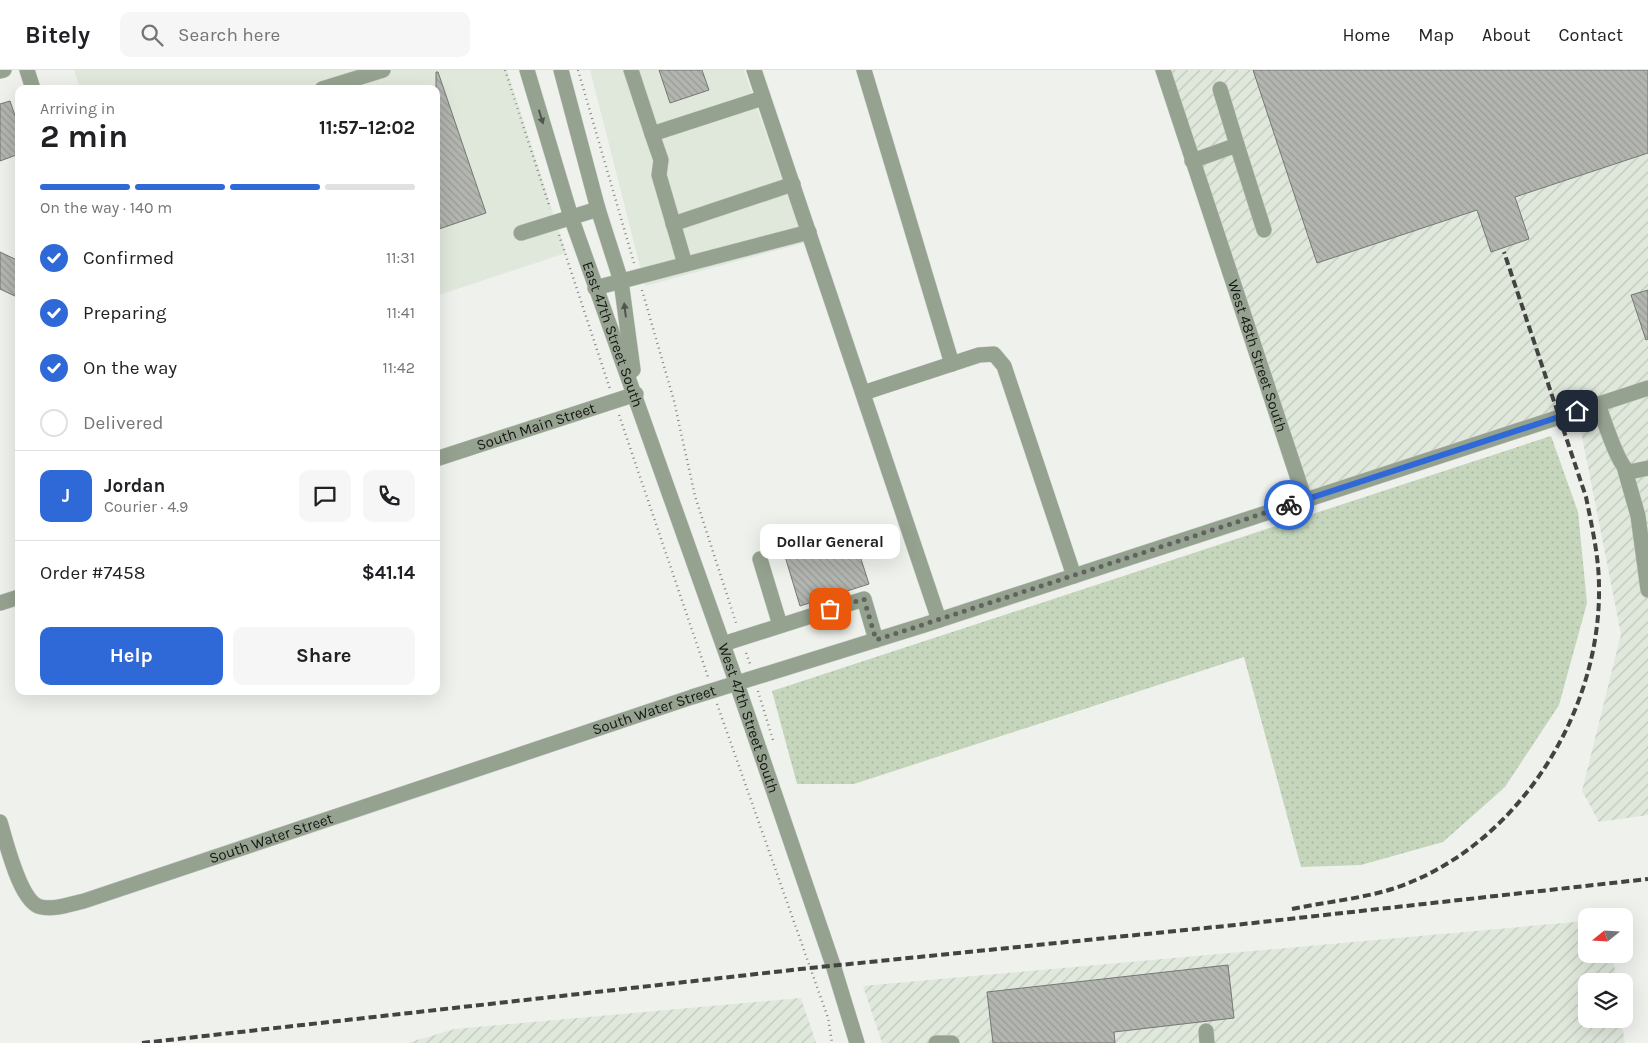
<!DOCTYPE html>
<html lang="en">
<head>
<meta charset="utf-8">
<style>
  body { margin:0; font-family:Karla,sans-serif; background:#f6f6f6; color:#202124; height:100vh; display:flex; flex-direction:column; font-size:19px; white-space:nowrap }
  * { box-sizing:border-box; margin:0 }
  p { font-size:16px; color:#757577 }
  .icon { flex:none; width:28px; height:28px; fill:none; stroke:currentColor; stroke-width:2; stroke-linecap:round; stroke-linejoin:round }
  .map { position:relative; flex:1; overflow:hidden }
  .drawer { position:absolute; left:15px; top:15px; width:425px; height:610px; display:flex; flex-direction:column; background:#fff; border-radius:10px; box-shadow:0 5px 20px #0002 }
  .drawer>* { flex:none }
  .needle { width:32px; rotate:252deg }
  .fabs { position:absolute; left:1578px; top:838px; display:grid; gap:10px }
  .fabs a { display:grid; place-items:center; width:55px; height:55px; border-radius:10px; background:#fff; box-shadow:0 5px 20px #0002; font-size:25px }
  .pin { position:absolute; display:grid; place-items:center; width:42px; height:42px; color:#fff; margin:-21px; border-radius:10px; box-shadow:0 2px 8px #0006 }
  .courier { position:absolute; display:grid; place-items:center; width:50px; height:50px; margin:-25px; border:4px solid #2f69d7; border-radius:50%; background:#fff; color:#222; box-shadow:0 1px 6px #0007 }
  .bubble { position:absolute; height:35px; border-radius:10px; background:#fff; box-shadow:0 5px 20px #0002; font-size:16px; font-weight:700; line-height:35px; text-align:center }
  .head em { font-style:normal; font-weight:700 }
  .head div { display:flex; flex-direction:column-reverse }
  .head { display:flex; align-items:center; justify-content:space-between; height:85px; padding:0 25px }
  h1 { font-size:32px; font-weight:700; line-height:38px }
  .bar { display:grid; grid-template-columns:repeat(4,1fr); gap:8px 5px; align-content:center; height:60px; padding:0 25px }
  .bar i { height:6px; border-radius:4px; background:#e0e0e0 }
  .bar .selected { background:#2f69d7 }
  .bar p { grid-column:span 4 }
  .line { display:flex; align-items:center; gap:12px; padding:0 25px; border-top:1px solid #e0e0e0 }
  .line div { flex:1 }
  .round { display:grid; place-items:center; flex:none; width:52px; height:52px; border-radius:10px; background:#f6f6f6 }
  ol { padding:0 25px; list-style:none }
  li { display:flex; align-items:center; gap:15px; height:55px }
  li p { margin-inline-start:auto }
  li .icon { padding:5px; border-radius:50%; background:#2f69d7; color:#fff; stroke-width:4 }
  li:last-child { color:#757577 }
  li i { width:28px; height:28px; border:2px solid #e0e0e0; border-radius:50% }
  .button { display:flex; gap:10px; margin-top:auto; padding:10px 25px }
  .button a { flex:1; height:58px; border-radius:10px; background:#2f69d7; color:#fff; font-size:20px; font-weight:700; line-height:58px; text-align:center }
  .button a+a { background:#f6f6f6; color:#202124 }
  header { display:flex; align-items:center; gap:30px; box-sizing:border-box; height:70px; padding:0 25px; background:#fff; border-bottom:1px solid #e0e0e0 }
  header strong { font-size:24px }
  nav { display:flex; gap:28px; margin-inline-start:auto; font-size:18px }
  .search { width:350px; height:45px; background:#f6f6f6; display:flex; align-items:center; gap:12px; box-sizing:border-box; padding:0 18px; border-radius:10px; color:#757577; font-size:19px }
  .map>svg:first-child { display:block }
  .built { fill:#e0e8dc }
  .industrial { fill:url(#industrial-furrows) }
  .grass { fill:url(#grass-dots) }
  .building { fill:url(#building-back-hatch); stroke:#757873 }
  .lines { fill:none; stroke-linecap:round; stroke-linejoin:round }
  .minor-casing { stroke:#cbceca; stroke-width:16 }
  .path { stroke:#848683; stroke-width:2.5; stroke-dasharray:1 4; stroke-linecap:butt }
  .minor { stroke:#96a290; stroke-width:15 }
  .rail { stroke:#434442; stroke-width:4; stroke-dasharray:8 4; stroke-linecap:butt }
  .oneway { fill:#4f554c }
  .done { stroke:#616360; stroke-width:5; stroke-dasharray:0 9 }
  .route { stroke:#2f69d7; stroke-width:6 }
  .labels { text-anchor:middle; stroke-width:5; stroke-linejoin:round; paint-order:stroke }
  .street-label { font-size:15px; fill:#151615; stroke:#fbfff9 }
</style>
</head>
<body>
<header>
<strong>Bitely</strong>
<div class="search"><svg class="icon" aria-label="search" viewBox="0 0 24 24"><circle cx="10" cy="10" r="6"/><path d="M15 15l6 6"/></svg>Search here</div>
<nav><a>Home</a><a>Map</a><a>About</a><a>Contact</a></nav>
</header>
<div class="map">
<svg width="1648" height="973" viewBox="0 0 1648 973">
  <defs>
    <pattern id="industrial-furrows" width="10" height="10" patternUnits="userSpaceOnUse" patternTransform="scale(1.25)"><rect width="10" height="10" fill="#e0e8dc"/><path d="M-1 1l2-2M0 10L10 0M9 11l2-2" fill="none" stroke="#bfc6bc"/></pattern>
    <pattern id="grass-dots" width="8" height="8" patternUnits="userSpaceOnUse" patternTransform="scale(1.25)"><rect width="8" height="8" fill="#c5d6bc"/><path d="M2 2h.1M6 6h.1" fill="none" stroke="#a8b7a1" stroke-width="1.8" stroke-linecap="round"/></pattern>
    <pattern id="building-back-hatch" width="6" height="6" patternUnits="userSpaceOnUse" patternTransform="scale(1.25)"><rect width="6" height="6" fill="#b2b5b0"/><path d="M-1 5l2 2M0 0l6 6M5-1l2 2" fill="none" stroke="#989b96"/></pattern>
  </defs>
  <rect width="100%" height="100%" fill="#eef1ec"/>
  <g class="built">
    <polygon points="74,0 507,0 566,183 436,226 436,19 80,19"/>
    <polygon points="590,0 744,0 804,173 645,216"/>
  </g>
  <g class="industrial">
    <polygon points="1163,0 1648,0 1648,745 1599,752 1582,721 1621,564 1577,341 1305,430"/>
    <polygon points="1586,851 1586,884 1613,884 1616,911 1586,911 1586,949 1621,949 1625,973 882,973 863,916"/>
    <polygon points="801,928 816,973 407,973 455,959"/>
  </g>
  <polygon class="grass" points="1551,366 1578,442 1587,533 1559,635 1505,717 1443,772 1361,795 1301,797 1244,587 854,714 797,714 772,621"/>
  <g class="building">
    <polygon points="659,0 702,0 709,20 670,33"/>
    <polygon points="1253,0 1648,0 1648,83 1515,127 1529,169 1491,182 1477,140 1317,193"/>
    <polygon points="436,2 438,2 486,143 436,160"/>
    <polygon points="10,31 19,57 19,84 0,91 0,34"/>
    <polygon points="0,182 19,191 19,228 0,219"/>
    <polygon points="1648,220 1648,269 1646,270 1631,225"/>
    <polygon points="852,461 869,514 800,536 784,483"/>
    <polygon points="1228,895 1234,948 1114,962 1115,973 993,973 987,922"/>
  </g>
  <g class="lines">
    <defs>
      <g id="minor">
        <polyline points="27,0 33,19"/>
        <path id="s1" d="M527 0 571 147 737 614 833 895 857 973"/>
        <polyline points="561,0 598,139 621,211 633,300"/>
        <polyline points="631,0 652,64 763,28"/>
        <polyline points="754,0 939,550"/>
        <polyline points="864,0 952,294"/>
        <path id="s2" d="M1163 0 1305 430"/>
        <polyline points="0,1 4,0"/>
        <polyline points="322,19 383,0"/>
        <polyline points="652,64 661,90 659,105 685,194"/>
        <polyline points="1237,75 1264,160"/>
        <polyline points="1192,91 1237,75 1220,19"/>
        <polyline points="673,154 793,114"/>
        <polyline points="521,163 598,139"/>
        <polyline points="595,218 809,162"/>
        <polyline points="863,323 979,285 994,284 1004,296 1074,506"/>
        <path d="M1598 334C1602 344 1619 399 1629 401 1634 402 1643 399 1648 398"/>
        <path id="s3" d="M436 389 636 324"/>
        <polyline points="1625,400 1638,446 1648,520"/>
        <polyline points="760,489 780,555"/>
        <polyline points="0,533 19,527"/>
        <polyline points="723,574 864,529 876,570"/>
        <path id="s4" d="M0 752C6 771 20 833 41 837 56 840 70 834 84 831L692 627 924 555 1648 318"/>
        <polyline points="1206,961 1207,973"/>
        <polyline points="936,973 952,973"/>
      </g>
    </defs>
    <use href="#minor" class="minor-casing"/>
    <g class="path">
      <polyline points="505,0 550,138"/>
      <polyline points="578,0 634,193"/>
      <polyline points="559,165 610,319"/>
      <polyline points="642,220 674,331 695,426 737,556"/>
      <polyline points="619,345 708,607"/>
      <polyline points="746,583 750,594"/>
      <polyline points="758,621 773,670"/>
      <polyline points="717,634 828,948 832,973"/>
    </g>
    <use href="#minor" class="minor"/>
    <g class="rail">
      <path d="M1292 839C1325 832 1360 829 1392 819 1516 779 1601 644 1599 517 1599 487 1592 457 1586 427L1504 182"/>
      <polyline points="142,973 810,898 1235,855 1648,809"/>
    </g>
  </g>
  <defs><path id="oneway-solid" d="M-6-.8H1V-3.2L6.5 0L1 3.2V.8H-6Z" transform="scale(1.25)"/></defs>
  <g class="oneway">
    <use href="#oneway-solid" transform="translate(541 47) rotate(73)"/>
    <use href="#oneway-solid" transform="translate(625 240) rotate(-97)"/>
  </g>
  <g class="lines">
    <polyline class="done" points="830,539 864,529 876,570 1289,435"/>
    <polyline class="route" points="1289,435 1577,341"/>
  </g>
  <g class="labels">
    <g class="street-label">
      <text dy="5" stroke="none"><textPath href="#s1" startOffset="278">East 47th Street South</textPath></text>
      <text dy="5" stroke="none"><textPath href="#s2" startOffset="301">West 48th Street South</textPath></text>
      <text dy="5" stroke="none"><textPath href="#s3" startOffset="105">South Main Street</textPath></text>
      <text dy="5" stroke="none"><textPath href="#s4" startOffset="742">South Water Street</textPath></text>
      <text dy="5" stroke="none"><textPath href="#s1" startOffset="685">West 47th Street South</textPath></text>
      <text dy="5" stroke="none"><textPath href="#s4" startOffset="338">South Water Street</textPath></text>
    </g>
  </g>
</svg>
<div class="fabs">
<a><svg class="needle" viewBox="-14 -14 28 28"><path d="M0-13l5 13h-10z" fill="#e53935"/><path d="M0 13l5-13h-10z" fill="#757577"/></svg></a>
<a><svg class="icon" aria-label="layers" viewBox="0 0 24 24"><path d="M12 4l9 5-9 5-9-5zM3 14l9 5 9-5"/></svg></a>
</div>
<div class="pin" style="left:830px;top:539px;background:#ea580c"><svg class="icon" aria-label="bag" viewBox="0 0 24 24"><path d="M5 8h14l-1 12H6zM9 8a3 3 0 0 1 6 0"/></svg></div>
<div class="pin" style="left:1577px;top:341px;background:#1f2937"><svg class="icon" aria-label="home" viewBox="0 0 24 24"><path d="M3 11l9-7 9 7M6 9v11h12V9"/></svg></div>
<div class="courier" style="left:1289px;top:435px"><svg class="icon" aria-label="bike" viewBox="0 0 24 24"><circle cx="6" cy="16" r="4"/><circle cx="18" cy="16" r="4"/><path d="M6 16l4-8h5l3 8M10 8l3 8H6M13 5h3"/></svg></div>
<div class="bubble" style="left:760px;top:454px;width:140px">Dollar General</div>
<section class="drawer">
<div class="head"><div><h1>2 min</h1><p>Arriving in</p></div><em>11:57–12:02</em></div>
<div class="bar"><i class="selected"></i><i class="selected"></i><i class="selected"></i><i></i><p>On the way · 140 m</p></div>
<ol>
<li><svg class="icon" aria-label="check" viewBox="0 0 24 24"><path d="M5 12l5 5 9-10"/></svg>Confirmed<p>11:31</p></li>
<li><svg class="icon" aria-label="check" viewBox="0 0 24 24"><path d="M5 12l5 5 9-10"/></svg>Preparing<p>11:41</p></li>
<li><svg class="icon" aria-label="check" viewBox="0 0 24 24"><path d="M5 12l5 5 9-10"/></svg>On the way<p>11:42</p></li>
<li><i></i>Delivered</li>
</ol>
<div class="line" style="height:90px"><b class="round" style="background:#2f69d7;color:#fff">J</b><div><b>Jordan</b><p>Courier · 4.9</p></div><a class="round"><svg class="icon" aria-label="chat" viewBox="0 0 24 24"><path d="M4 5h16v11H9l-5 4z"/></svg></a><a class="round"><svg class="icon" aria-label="phone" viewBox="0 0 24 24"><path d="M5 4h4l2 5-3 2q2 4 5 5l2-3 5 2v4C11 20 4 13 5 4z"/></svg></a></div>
<div class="line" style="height:65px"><div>Order #7458</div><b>$41.14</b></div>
<div class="button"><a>Help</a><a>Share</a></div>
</section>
</div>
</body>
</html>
